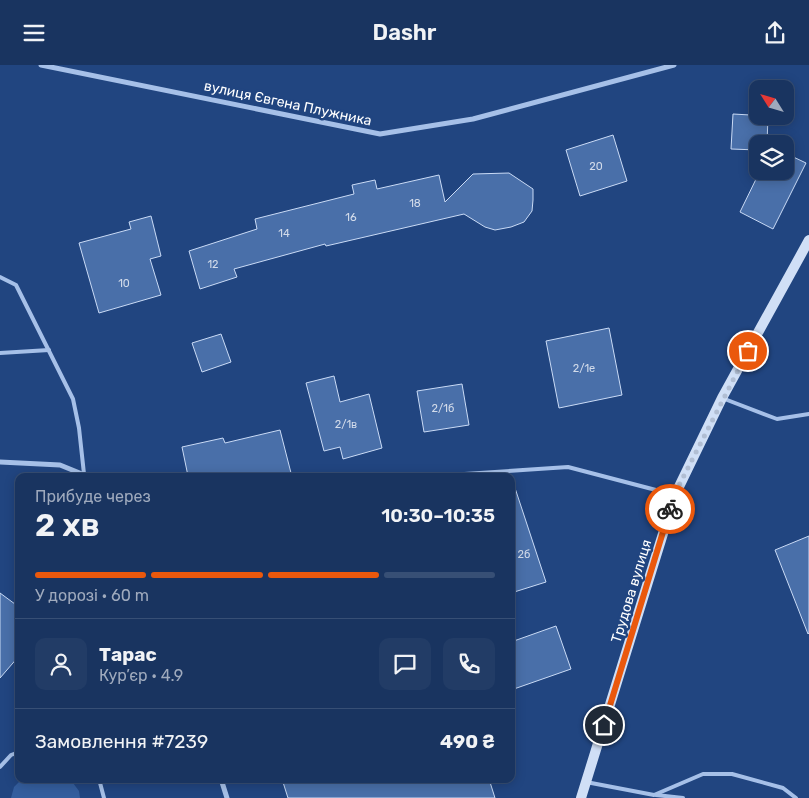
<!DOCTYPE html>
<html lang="uk">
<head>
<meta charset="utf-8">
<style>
  body { margin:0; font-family:Rubik,sans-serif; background:#223c66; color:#f1f3f6; height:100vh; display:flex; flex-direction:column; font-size:19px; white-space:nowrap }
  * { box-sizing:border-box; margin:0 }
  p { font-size:16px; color:#9faabd }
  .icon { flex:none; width:28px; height:28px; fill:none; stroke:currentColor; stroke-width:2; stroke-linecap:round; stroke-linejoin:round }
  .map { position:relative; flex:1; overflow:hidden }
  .side { position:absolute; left:15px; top:408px; width:500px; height:310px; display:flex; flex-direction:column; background:#193460; border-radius:10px; box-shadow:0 2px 12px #0003,0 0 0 1px #374f75 }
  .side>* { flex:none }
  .needle { width:32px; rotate:307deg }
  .fabs { position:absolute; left:749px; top:15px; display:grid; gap:10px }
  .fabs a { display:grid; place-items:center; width:45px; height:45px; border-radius:10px; background:#193460; box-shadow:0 2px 12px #0003,0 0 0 1px #374f75; font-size:25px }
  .pin { position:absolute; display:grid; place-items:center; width:42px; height:42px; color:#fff; margin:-21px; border:2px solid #fff; border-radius:50%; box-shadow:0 1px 5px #0007 }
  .courier { position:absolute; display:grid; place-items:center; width:50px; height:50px; margin:-25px; border:4px solid #ea580c; border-radius:50%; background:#fff; color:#222; box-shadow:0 1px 6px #0007 }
  .headline em { font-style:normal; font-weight:600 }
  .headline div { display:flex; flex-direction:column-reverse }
  .headline { display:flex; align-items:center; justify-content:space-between; height:85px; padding:0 20px }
  h1 { font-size:32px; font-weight:600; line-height:38px }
  .bar { display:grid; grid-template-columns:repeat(4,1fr); gap:8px 5px; align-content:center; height:60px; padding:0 20px }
  .bar i { height:6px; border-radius:4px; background:#374f75 }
  .bar .current { background:#ea580c }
  .bar p { grid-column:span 4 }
  .line { display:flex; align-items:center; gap:12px; padding:0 20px; border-top:1px solid #374f75 }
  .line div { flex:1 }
  .round { display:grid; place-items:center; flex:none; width:52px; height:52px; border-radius:10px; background:#223c66 }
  header { display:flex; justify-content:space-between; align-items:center; height:65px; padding:0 20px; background:#193460; font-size:22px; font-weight:600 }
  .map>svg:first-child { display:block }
  .green { fill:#345e9e }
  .building { fill:#496fa9; stroke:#cadbf6 }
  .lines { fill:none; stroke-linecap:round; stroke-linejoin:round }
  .lane { stroke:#a6c0e8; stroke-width:4 }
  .street { stroke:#a6c0e8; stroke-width:5 }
  .secondary { stroke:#d0dff6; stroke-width:10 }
  .done { stroke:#b1bed3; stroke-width:5; stroke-dasharray:0 9 }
  .route { stroke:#ea580c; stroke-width:6 }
  .labels { text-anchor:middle; stroke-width:5; stroke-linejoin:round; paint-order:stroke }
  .number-label { font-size:11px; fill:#d2dbea }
  .street-label { font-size:14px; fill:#fff; stroke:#214580 }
</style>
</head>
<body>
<header><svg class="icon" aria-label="menu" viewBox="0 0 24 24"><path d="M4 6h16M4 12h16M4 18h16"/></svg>Dashr<svg class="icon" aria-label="share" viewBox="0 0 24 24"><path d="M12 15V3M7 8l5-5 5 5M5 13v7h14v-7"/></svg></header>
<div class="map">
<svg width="809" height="733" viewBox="0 0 809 733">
  <rect width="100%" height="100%" fill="#214580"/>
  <polygon class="green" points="22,714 70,714 79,726 80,733 11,733 14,722"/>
  <g class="building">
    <polygon points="733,49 768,51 767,79 758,79 758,85 731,84"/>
    <polygon points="613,70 627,116 580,131 566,85"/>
    <polygon points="785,88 806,98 773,164 740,147 760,106 785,106"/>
    <polygon points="509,108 533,124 533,135 532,146 524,157 511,162 495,165 485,162 464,149 326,181 325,179 234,204 237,212 200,224 189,186 257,164 255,154 354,129 352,120 375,115 377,124 439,110 445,137 473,109"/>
    <polygon points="151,151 161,191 150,194 161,230 99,248 79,178 131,164 129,157"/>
    <polygon points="609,263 622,330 559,343 546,276"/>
    <polygon points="221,269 231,297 202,307 192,278"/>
    <polygon points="334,311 340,337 369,329 382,383 343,394 340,382 324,386 306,318"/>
    <polygon points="462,319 469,360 424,367 417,326"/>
    <polygon points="280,365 291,408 278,411 188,411 182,382 223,373 225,378"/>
    <polygon points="515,423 546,517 511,528 511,424"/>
    <polygon points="809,471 809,568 808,569 775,485"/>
    <polygon points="0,528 19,542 19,591 0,613"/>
    <polygon points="556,561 571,604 511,625 511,577"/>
    <polygon points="282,714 489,714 495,733 288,733"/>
  </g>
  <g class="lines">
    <g class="lane">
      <polyline points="0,212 16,220 73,334 79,363 84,409"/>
      <polyline points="0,288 49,285"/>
      <polyline points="722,333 777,354 809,349"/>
      <polyline points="434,411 568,402 675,430"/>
      <polyline points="0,702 11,690 19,687"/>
      <polyline points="99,714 104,733"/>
      <polyline points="586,717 654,730 703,709 732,709 783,723 796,733"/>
      <polyline points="656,730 683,733"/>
    </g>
    <g class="street">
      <polyline points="41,0 380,69 473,54 674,0"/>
      <polyline points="0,397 60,400 87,411"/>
      <polyline points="221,714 227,733"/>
    </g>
    <polyline class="secondary" points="581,733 675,430 722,333 809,175"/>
  </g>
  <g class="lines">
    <polyline class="done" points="670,444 674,430 748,286"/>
    <polyline class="route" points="604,660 670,444"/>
  </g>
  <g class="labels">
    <g class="number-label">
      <text x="596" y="105">20</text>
      <text x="415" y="142">18</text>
      <text x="351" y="156">16</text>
      <text x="284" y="172">14</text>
      <text x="213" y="203">12</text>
      <text x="124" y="222">10</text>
      <text x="584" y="307">2/1е</text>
      <text x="443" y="347">2/1б</text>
      <text x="346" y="363">2/1в</text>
      <text x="524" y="493">2б</text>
    </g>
    <g class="street-label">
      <text transform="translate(288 38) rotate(12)" y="5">вулиця Євгена Плужника</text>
      <text transform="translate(631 526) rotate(-73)" y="5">Трудова вулиця</text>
    </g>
  </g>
</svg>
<div class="fabs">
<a><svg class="needle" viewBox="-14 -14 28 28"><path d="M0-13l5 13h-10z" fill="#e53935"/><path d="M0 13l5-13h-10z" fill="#9faabd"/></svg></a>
<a><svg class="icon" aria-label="layers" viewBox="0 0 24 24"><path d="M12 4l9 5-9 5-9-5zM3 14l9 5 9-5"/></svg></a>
</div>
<div class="pin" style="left:748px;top:286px;background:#ea580c"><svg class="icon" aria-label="bag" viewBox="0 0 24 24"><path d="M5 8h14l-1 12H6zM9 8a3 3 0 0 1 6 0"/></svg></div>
<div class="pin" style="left:604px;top:660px;background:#1f2937"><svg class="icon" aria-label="home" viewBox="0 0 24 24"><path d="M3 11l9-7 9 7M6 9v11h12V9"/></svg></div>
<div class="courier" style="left:670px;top:444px"><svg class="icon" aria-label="bike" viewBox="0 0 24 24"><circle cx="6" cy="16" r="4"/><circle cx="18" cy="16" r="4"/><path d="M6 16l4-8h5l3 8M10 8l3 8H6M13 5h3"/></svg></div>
<section class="side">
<div class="headline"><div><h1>2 хв</h1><p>Прибуде через</p></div><em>10:30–10:35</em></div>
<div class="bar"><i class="current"></i><i class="current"></i><i class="current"></i><i></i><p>У дорозі · 60 m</p></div>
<div class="line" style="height:90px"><a class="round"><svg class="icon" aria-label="person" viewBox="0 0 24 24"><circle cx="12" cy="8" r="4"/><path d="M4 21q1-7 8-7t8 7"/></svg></a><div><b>Тарас</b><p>Кур’єр · 4.9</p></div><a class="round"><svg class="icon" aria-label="chat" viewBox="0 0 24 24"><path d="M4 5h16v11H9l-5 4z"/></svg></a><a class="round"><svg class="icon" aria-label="phone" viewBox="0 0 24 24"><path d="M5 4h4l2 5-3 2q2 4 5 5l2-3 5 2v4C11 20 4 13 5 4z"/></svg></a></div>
<div class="line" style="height:65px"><div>Замовлення #7239</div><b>490 ₴</b></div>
</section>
</div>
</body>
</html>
